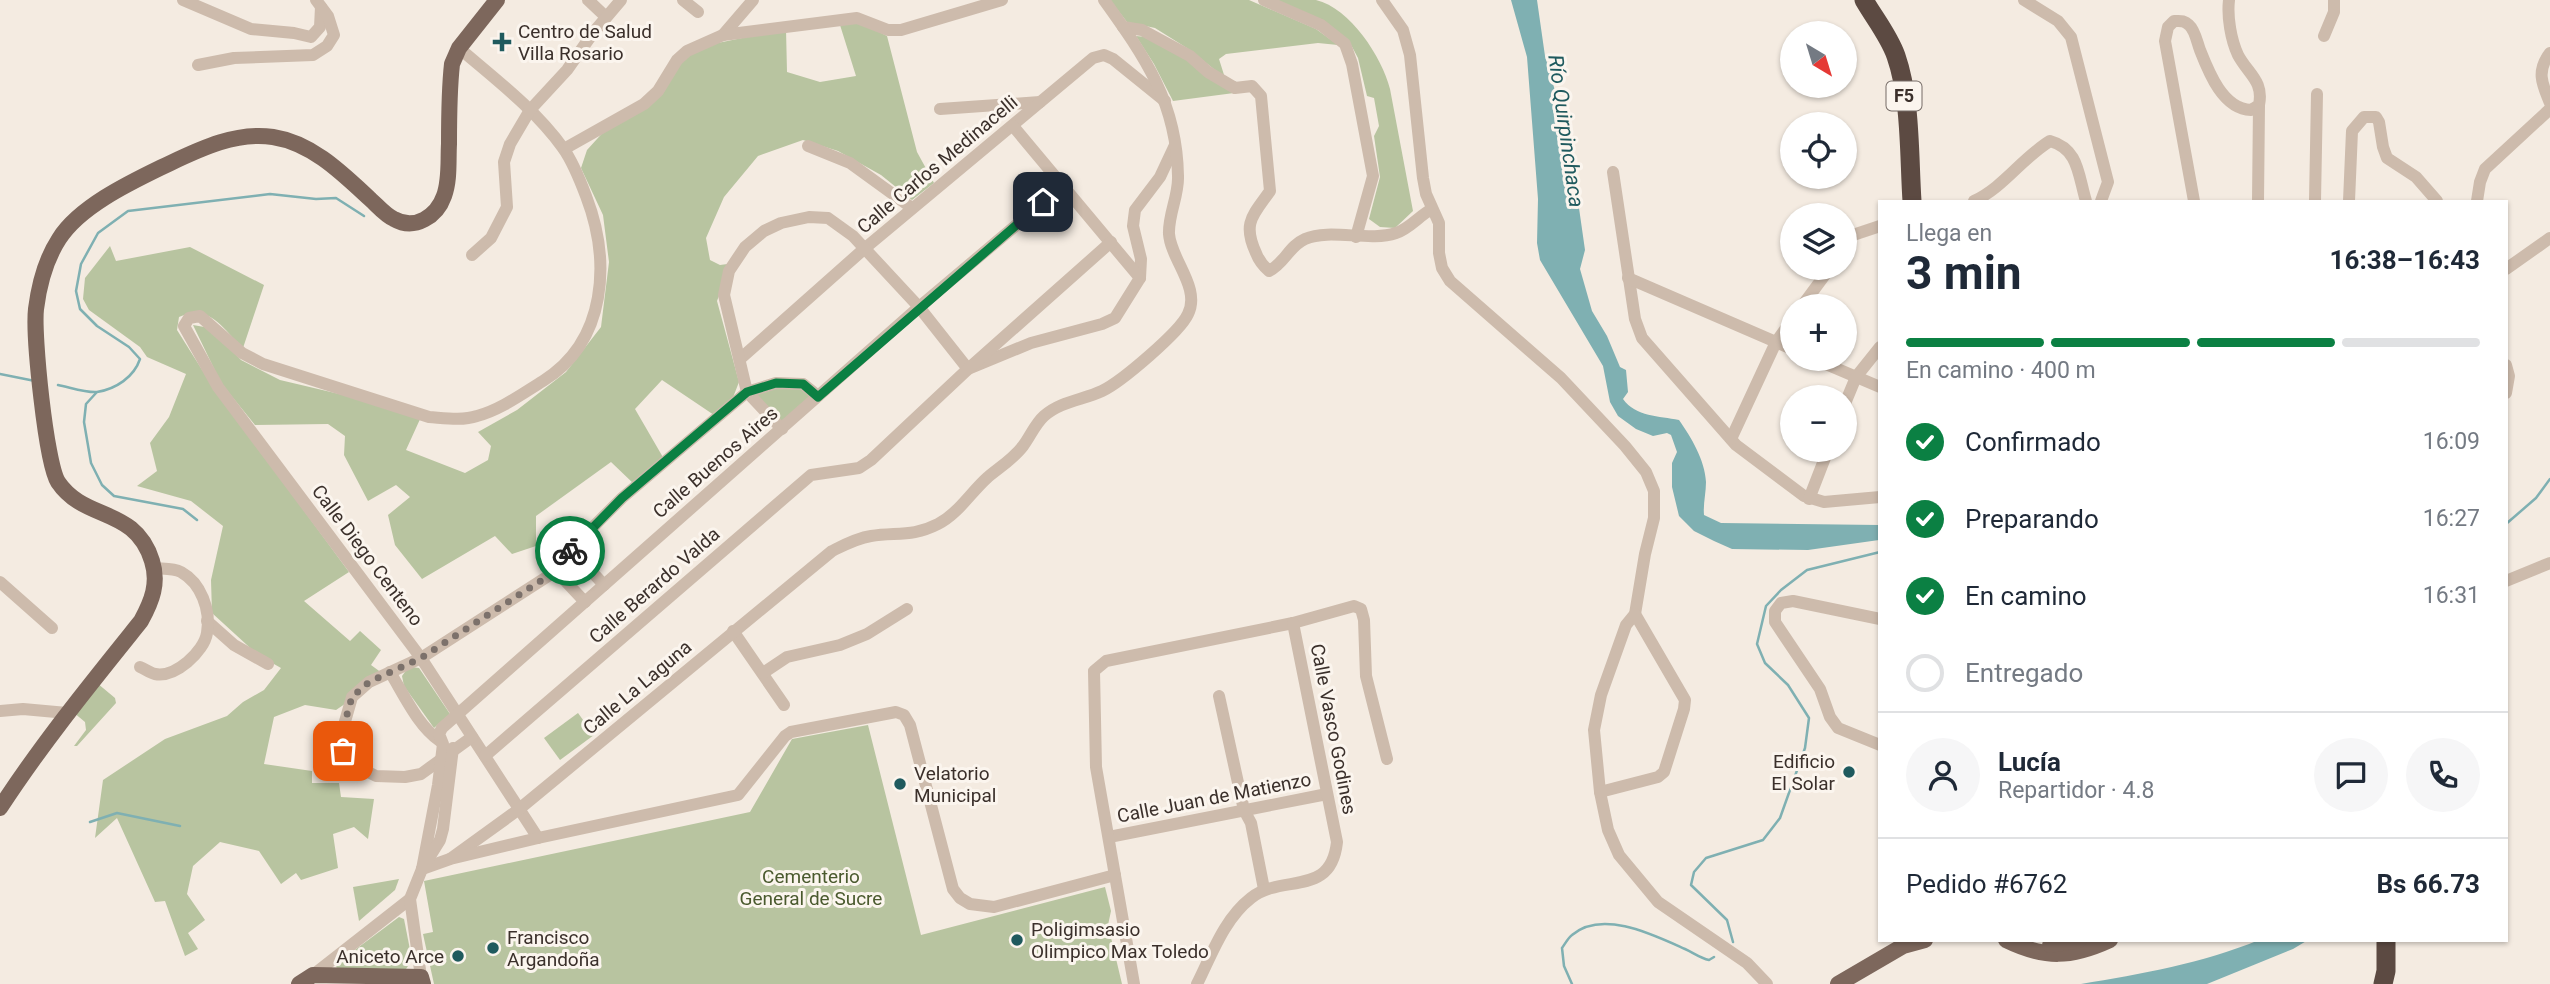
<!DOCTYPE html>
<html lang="es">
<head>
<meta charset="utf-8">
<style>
  body { margin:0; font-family:Roboto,sans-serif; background:#f6f6f7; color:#1f2937; height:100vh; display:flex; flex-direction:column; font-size:26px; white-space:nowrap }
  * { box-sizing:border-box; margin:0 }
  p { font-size:23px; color:#747a83 }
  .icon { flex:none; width:38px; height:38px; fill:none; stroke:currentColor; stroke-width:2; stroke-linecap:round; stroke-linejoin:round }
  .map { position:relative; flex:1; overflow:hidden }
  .details { position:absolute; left:1878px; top:200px; width:630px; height:742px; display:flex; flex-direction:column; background:#fff; border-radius:0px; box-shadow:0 2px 5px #0004 }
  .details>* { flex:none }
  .needle { width:46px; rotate:142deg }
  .tools { position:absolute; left:1780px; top:21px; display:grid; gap:14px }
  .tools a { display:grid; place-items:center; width:77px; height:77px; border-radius:50%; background:#fff; box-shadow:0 2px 5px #0004; font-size:35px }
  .pin { position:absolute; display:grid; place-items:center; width:60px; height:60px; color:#fff; margin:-30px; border-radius:14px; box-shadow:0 4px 10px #0006 }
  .courier { position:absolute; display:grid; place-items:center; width:70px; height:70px; margin:-35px; border:5px solid #0b8043; border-radius:50%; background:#fff; color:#222; box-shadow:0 2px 9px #0007 }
  .summary em { font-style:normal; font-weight:700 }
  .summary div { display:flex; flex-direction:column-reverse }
  .summary { display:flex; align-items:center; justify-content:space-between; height:119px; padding:0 28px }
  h1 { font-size:46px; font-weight:700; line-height:52px }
  .bar { display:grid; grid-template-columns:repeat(4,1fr); gap:10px 7px; align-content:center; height:84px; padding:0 28px }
  .bar i { height:9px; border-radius:5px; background:#e0e1e3 }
  .bar .selected { background:#0b8043 }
  .bar p { grid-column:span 4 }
  .line { display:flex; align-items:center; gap:18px; padding:0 28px; border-top:2px solid #e0e1e3 }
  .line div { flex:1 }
  .round { display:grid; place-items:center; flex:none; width:74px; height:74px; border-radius:37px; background:#f6f6f7 }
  ol { padding:0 28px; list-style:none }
  li { display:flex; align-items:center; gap:21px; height:77px }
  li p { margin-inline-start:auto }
  li .icon { padding:7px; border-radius:50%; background:#0b8043; color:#fff; stroke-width:4 }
  li:last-child { color:#747a83 }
  li i { width:38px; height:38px; border:4px solid #e0e1e3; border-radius:50% }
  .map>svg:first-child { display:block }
  .green { fill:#b8c4a0 }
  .water { fill:#7fb0b2 }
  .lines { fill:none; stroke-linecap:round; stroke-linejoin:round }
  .stream { stroke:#7fb0b2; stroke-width:2.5 }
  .minor { stroke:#cdbbac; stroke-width:12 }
  .major { stroke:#7d675c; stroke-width:16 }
  .highway { stroke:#5c4a42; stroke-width:19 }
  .done { stroke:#7c716b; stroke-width:7; stroke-dasharray:0 12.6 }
  .route { stroke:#0b8043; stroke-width:9 }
  .poi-dot { fill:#1f5a5e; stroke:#fbf5ee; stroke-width:2.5 }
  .labels { text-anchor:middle; stroke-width:6; stroke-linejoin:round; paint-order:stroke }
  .shield { fill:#fbf5ee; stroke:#756b66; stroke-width:2 }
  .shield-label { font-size:18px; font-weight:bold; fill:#3b302b }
  .poi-label { font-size:19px; fill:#3b302b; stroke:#fbf5ee; text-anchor:start }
  .street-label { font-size:19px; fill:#3b302b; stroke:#fbf5ee }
  .park-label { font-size:19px; fill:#4a5a2e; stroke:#fbf5ee }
  .water-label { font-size:21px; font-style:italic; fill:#1f5a5e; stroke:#fbf5ee }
</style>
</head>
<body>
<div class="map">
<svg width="2550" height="984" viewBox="0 0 2550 984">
  <rect width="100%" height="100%" fill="#f4ebe1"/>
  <g class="green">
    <polygon points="1110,0 1249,0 1316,29 1338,45 1318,43 1226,54 1219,59 1225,78 1190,50 1155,28 1127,22"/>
    <path d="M1277 0C1289 0 1304 0 1316 0 1350 8 1382 57 1390 89L1413 211 1395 228 1380 227 1369 219 1380 177 1374 136 1379 126 1374 98 1367 96 1358 58 1350 43Z"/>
    <polygon points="862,23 887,36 917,152 934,183 912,200 881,175 838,151 803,140 758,156 724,197 706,238 710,260 720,265 735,263 728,271 717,301 739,382 732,400 714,415 662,380 635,409 664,459 634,484 611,462 536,516 536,546 512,554 495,536 422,579 395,545 388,515 410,497 396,485 368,501 344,455 345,436 328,424 255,425 221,383 193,325 210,328 241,360 280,380 352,397 421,417 406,450 465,473 488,460 491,446 478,432 517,410 566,372 601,327 609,262 603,215 581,168 587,150 607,128 650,103 685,58 703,46 786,29 787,72 820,82 856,76 840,25"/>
    <polygon points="1136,36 1156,38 1234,93 1173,101 1154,64"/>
    <path d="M110 246 116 261 190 247 264 285 243 348C223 329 209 302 179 317L177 330 211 384 349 572 304 601 350 641 360 631 381 650 371 665 386 676 336 710 305 705 274 717 264 764 312 771V783H339L341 797 374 799 368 839 354 827 333 834 338 868 301 880 296 873 281 884 259 851 220 842 193 866 187 894 205 920 188 933 198 949 185 956 165 901 155 902 117 818 95 838 103 780 165 739 227 716 243 702 264 690 281 668 258 655 212 613 211 580 223 526 191 501 137 486 157 471 150 443 169 417 186 374 147 357 140 347 89 310 83 299 85 278Z"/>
    <polygon points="779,386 803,388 812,397 782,422 754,394"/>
    <polygon points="412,667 419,668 450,714 434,728 404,686 402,676 407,669"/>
    <polygon points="97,683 115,698 116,703 77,746 74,746 86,730 85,722 73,712"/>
    <polygon points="578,713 594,735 560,760 544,738"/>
    <polygon points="868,725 921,935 1105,887 1111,911 1108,925 1122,984 434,984 423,934 433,932 424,881 750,812 792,739"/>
    <polygon points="399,879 395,890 359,921 353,887"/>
    <polygon points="399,917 404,919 412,960 406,969 337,970 336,964"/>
  </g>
  <g class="water">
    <path d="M1511 0H1537L1545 56 1564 122 1573 166 1585 250 1580 269 1592 311 1607 336 1620 367 1626 370 1628 392 1623 399C1636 417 1659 416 1679 420 1691 437 1705 460 1706 482 1706 493 1703 504 1704 515L1721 523 1879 525V540L1808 550 1732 549 1714 541 1694 531 1679 516 1672 487V463L1677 452 1671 435 1667 433 1653 436 1636 429 1618 416 1610 402 1603 366 1540 260 1537 243 1538 199 1527 57Z"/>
    <path d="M2259 940H2308L2293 949 2207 984H2081C2141 974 2203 963 2259 940Z"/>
  </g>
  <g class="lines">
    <g class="stream">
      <polyline points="0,374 35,381"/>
      <path d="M58 385C69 387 86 393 97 392 116 389 134 377 140 359L129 347 97 326 80 309 76 291 81 264 98 233 128 211 270 194 316 199 336 198 364 216"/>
      <polyline points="96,393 86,404 84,422 91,463 102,485 114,496 183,509 197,520"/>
      <polyline points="2506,524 2536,498 2550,479"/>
      <polyline points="90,822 117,813 180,826"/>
      <polyline points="1733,942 1727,920 1691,885 1694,872 1706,858 1763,840 1780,818 1805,748 1809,718 1788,685 1765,663 1757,644 1766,606 1781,590 1807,570 1880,552"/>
      <path d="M1572 984 1564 966 1562 948C1565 944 1568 938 1572 935 1602 909 1654 935 1685 949 1694 953 1700 958 1709 960L1714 957"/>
    </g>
    <g class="minor">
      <polyline points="183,0 251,29 294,33 311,37 320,27 321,7"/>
      <polyline points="588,0 606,17"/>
      <polyline points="683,0 698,12"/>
      <polyline points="1264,0 1321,25 1345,44 1352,64 1373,176 1356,237"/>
      <polyline points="1382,0 1403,30 1410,55 1423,178 1426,194 1439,223 1439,253 1442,268 1450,281 1561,378 1625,446 1646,472 1654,491 1654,518 1645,554 1635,614 1626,625 1601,695 1594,730 1600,792 1608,830 1619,855 1658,902 1747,963 1767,984"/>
      <polyline points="2024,0 2058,21 2071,37 2108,182 2101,201"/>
      <path d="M1123 27 1142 30 1190 56 1208 72 1235 88 1252 86 1261 96 1270 191C1253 215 1242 223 1256 253 1259 261 1262 265 1269 271 1284 264 1289 246 1305 239 1330 228 1369 242 1396 233 1409 229 1420 215 1432 209"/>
      <polyline points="723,35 753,0"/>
      <polyline points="2324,36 2334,12 2334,0"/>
      <path d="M459 48C495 79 535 109 563 148 573 162 580 180 586 196 611 261 607 341 543 381 522 394 500 410 477 416 462 421 444 418 429 417L263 364 242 353 200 316 189 318 184 326 218 387 421 658 538 838"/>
      <path d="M2550 53C2536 71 2542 84 2550 103"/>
      <polyline points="198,65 234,58 313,55 327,46 334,35 328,16 316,0"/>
      <polyline points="940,109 1040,102"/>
      <polyline points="808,146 850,163 912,208"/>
      <polyline points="564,149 644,104 658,91 677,60 687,51 723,35 857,18 888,30 901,30 1002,0"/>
      <polyline points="1613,172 1635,319 1642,338 1736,445 1804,496 1824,502 1880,497"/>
      <path d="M1974 201C2004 187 2022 158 2050 141 2079 149 2078 175 2086 201"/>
      <path d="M2194 201 2165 41 2168 27 2174 21C2180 21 2184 20 2189 25 2195 30 2197 42 2200 50 2209 73 2223 109 2251 110L2259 105C2264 81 2248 74 2238 55 2231 40 2227 17 2229 0"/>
      <polyline points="2258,201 2259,105"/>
      <polyline points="2315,201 2317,94"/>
      <polyline points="2349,201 2352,131 2364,117 2376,117 2379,122 2383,147 2387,158 2416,177 2437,201"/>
      <polyline points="2477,201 2480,182 2485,169 2550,109"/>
      <polyline points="1844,247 1853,235 1880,226"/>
      <polyline points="472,255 491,238 507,207 504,162 510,144 530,110 567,70 593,33 621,0"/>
      <polyline points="2506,269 2550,238"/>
      <polyline points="1140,278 1141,259 1133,226 1135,210 1160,177 1175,145"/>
      <polyline points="1628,278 1792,349"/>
      <polyline points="1802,306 1830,268"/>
      <polyline points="740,359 864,249 1093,58 1104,55 1113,59 1165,101"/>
      <polyline points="1814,359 1880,387"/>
      <polyline points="2506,365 2509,376 2506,393"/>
      <polyline points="1844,406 1856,377 1880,347"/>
      <polyline points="782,429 747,392 724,295 729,271 745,247 764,231 781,223 809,217 828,218 853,236 919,307 968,369 1031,343 1102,324 1115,318 1140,278 1013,126"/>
      <polyline points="1731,439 1776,342 1792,320"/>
      <polyline points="1809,499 1828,450"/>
      <polyline points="571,549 604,585"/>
      <polyline points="556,571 585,602"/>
      <polyline points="2506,581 2550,563"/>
      <polyline points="0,582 52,628"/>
      <polyline points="1880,619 1793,601 1781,603 1775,611 1775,622 1820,689 1830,717 1838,728 1880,745"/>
      <polyline points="207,621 234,645 268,664"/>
      <polyline points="733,631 784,705"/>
      <path d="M140 667C145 669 150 673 155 674 175 678 204 652 207 633 211 610 201 583 181 572 173 568 162 569 154 568"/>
      <path d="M390 672C404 695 418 726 440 741"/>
      <polyline points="763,673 787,657 840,645 867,634 907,609"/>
      <polyline points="1219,696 1244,810 1251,823 1264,889"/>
      <polyline points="0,711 23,709 67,713"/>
      <polyline points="472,737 421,774 405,777 376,776 358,767 343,751 342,732 352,697 369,682 421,658 556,571 571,549 622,498 747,392 776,383 803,384 818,396"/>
      <polyline points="485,756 811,475 859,468 871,460 968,369 1111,242"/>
      <polyline points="1600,792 1658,777 1664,772 1684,709 1685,700 1635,614"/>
      <polyline points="1109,837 1327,794"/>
      <path d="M450 859 518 810 832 551C844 545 857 538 871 536 896 532 913 537 938 524 958 514 971 492 988 477 1000 467 1013 459 1023 446 1030 437 1035 424 1044 416 1061 401 1083 400 1102 391 1121 382 1180 332 1188 314 1201 288 1171 260 1169 234 1168 215 1179 195 1178 176 1177 103 1145 57 1104 0"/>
      <polyline points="422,869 438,785 443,744 439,734 442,728 919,307 1064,185"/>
      <polyline points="422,869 450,859 538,838 738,795 785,736 791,732 896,712 904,715 910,725 953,889 960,898 970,904 994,907 1115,875"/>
      <polyline points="313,975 410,899"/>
      <polyline points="421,977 410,899 422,869 440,840 443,829 453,748"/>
      <polyline points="1134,984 1096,767 1094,671 1106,661 1293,623 1354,606 1361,609 1364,620 1366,676 1387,759"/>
      <path d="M1197 984C1212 954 1224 919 1251 898 1283 873 1331 898 1337 842L1293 623"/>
    </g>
    <g class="major">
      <path d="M0 808C43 742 92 682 141 621 152 601 159 583 152 561 135 506 85 522 58 482 46 463 33 335 36 309 39 285 46 259 59 239 79 207 129 183 162 167 196 151 234 131 273 137 312 143 342 173 370 199 377 205 385 215 394 219 415 231 437 216 444 196 450 180 448 161 449 144 449 117 449 91 452 64L459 48 497 0"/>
      <path d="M2006 940C2045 959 2071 958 2110 940"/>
      <polyline points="2050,945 2079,940"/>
      <polyline points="299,984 313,975 421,977 423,984"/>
      <polyline points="1838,984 1903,946 1925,940"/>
    </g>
    <g class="highway">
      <path d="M1864 0C1875 19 1889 36 1896 56 1911 99 1909 156 1912 201"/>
      <polyline points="2383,984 2386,971 2386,940"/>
    </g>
  </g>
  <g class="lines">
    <polyline class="done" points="343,751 342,732 352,697 369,682 421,658 556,571 570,551"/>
    <polyline class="route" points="570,551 622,498 747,392 776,383 803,384 818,397 1043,202"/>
  </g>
  <g class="poi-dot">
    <path d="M498.5 31.5h7v7h7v7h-7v7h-7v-7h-7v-7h7z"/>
    <circle cx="1849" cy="772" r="7"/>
    <circle cx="900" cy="784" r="7"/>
    <circle cx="1017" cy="940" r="7"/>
    <circle cx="493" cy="948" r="7"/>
    <circle cx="458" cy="956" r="7"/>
  </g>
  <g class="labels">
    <rect class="shield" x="1886.5" y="81.5" width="35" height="29" rx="5"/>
    <g class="shield-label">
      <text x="1904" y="102">F5</text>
    </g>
    <g class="poi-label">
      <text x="518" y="38">Centro de Salud<tspan x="518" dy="22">Villa Rosario</tspan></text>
      <text x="1835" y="768" text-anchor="end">Edificio<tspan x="1835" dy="22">El Solar</tspan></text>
      <text x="914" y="780">Velatorio<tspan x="914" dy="22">Municipal</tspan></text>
      <text x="1031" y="936">Poligimsasio<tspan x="1031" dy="22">Olimpico Max Toledo</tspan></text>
      <text x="507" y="944">Francisco<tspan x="507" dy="22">Argandoña</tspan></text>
      <text x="444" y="963" text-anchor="end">Aniceto Arce</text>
    </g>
    <g class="street-label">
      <text transform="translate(937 164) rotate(-40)" y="7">Calle Carlos Medinacelli</text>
      <text transform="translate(715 462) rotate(-41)" y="7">Calle Buenos Aires</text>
      <text transform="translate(368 555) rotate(53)" y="7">Calle Diego Centeno</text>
      <text transform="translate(654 585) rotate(-41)" y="7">Calle Berardo Valda</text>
      <text transform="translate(637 687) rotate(-40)" y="7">Calle La Laguna</text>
      <text transform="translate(1334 729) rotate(79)" y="7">Calle Vasco Godines</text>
      <text transform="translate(1214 797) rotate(-11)" y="7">Calle Juan de Matienzo</text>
    </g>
    <g class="park-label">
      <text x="811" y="883">Cementerio<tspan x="811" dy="22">General de Sucre</tspan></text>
    </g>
    <g class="water-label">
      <text transform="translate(1566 131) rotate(82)" y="7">Río Quirpinchaca</text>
    </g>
  </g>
</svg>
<div class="tools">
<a><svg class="needle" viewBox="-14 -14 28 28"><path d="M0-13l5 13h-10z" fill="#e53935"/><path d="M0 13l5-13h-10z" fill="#747a83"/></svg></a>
<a><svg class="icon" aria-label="locate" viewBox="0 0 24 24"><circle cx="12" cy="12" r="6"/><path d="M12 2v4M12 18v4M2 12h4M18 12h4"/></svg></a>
<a><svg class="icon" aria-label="layers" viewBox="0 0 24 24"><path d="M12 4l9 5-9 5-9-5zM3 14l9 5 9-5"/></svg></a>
<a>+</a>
<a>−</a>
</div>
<div class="pin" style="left:343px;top:751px;background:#ea580c"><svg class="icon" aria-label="bag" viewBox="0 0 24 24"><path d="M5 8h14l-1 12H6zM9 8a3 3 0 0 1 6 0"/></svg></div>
<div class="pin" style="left:1043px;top:202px;background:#1f2937"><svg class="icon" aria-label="home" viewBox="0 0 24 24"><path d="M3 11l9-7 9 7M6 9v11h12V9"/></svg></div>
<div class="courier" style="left:570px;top:551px"><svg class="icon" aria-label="bike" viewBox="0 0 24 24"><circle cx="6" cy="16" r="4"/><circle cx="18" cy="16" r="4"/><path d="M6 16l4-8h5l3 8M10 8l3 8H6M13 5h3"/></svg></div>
<section class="details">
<div class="summary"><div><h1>3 min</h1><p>Llega en</p></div><em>16:38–16:43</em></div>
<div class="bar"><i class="selected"></i><i class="selected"></i><i class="selected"></i><i></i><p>En camino · 400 m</p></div>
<ol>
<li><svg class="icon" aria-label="check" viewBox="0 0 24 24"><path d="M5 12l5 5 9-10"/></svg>Confirmado<p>16:09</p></li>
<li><svg class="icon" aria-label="check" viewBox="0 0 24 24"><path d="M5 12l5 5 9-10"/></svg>Preparando<p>16:27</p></li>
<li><svg class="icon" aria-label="check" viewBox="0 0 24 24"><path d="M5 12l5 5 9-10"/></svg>En camino<p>16:31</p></li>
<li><i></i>Entregado</li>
</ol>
<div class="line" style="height:126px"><a class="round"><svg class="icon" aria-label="person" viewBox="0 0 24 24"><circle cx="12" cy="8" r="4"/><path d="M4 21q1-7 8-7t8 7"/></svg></a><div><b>Lucía</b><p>Repartidor · 4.8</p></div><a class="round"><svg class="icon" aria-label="chat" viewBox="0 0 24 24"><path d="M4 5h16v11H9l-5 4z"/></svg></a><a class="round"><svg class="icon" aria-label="phone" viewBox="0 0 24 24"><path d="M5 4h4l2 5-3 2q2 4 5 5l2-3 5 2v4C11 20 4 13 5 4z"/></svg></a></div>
<div class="line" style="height:91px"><div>Pedido #6762</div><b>Bs 66.73</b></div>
</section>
</div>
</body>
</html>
